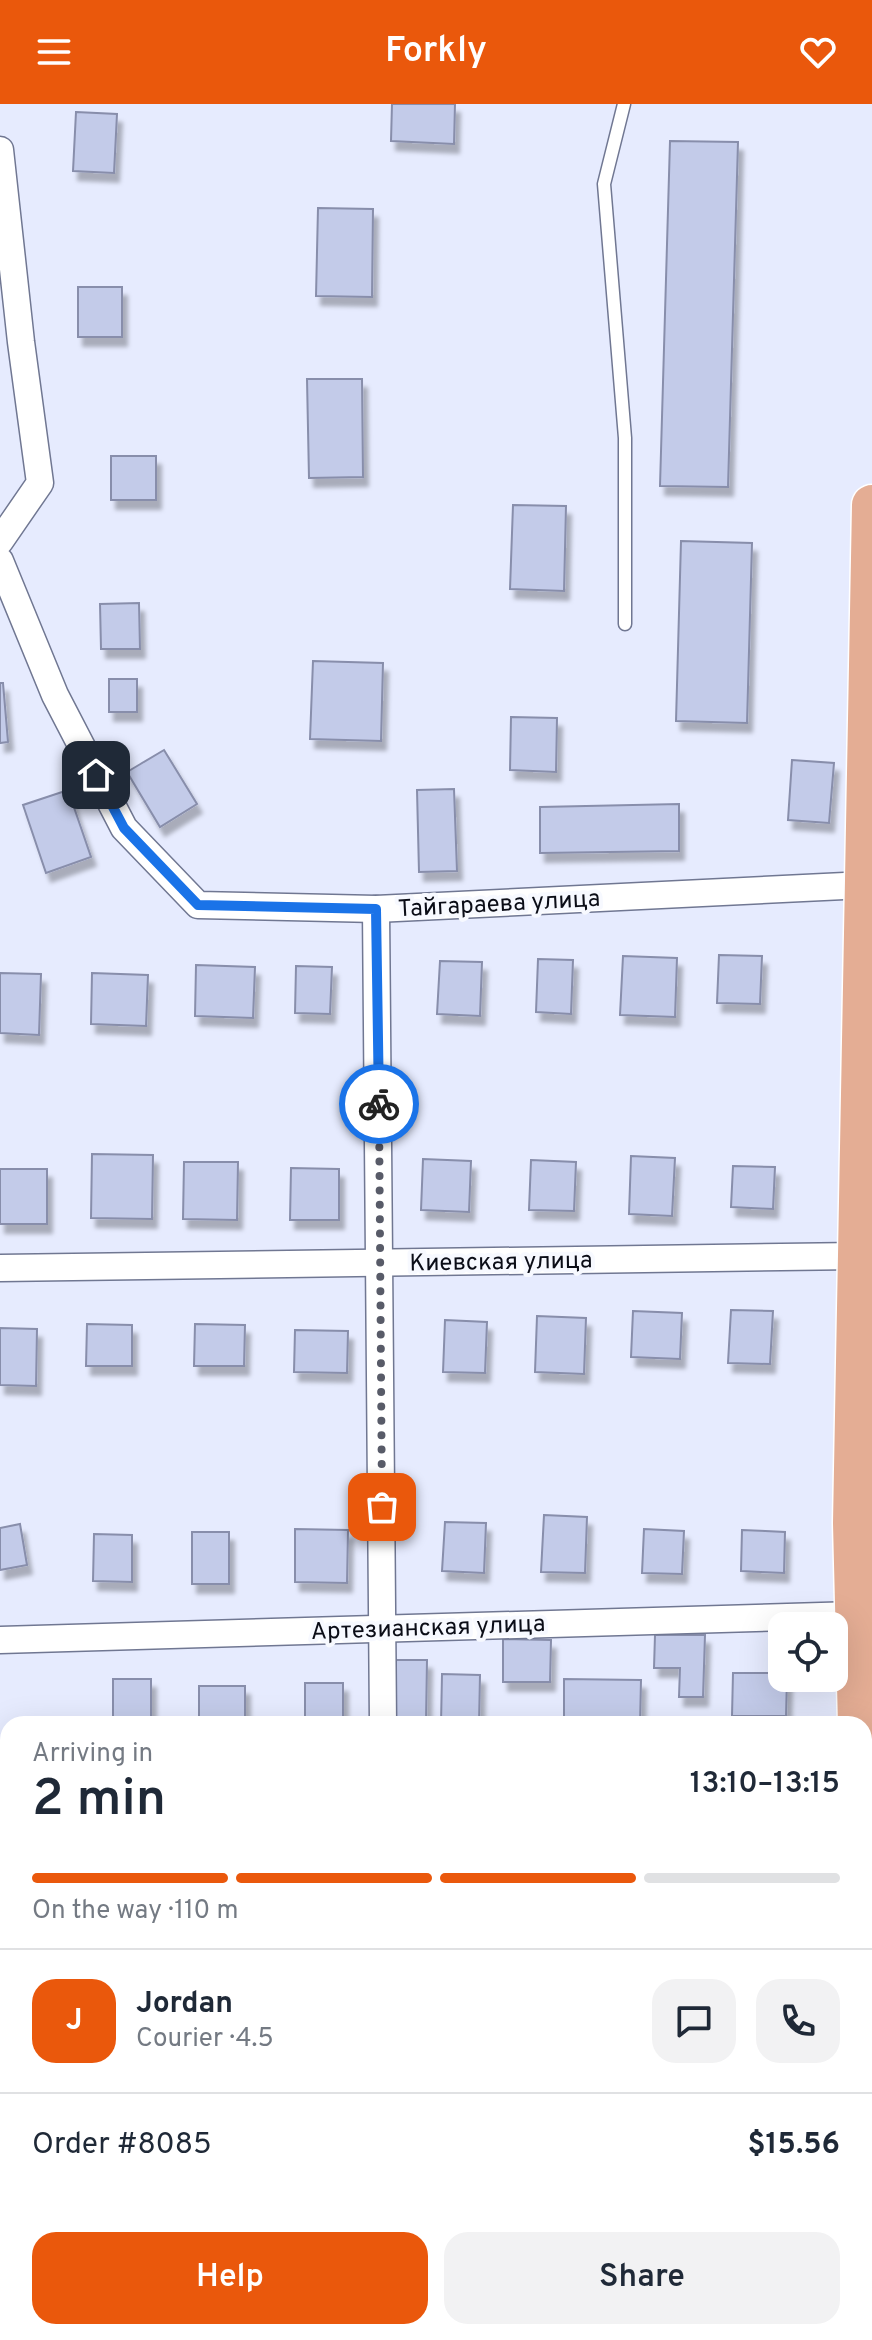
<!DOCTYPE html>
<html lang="en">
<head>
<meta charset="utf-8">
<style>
  body { margin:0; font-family:Overpass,sans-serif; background:#f2f2f3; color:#1f2937; height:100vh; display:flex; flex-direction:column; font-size:30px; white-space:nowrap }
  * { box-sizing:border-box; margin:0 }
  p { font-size:26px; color:#747a83 }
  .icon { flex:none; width:44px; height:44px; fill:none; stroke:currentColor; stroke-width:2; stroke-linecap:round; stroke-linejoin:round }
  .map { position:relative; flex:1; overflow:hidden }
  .side { position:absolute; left:0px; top:1612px; width:872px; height:624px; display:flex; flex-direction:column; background:#fff; border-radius:24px 24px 0 0; box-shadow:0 8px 32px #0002 }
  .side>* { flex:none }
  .controls { position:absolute; left:768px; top:1508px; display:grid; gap:16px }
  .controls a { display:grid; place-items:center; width:80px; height:80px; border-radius:16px; background:#fff; box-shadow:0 8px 32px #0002; font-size:40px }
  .pin { position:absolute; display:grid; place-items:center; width:68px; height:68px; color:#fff; margin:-34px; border-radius:16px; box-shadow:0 4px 12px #0006 }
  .courier { position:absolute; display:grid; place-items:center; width:80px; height:80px; margin:-40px; border:6px solid #1a73e8; border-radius:50%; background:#fff; color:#222; box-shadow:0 2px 10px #0007 }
  .head em { font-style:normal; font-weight:600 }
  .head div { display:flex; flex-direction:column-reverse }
  .head { display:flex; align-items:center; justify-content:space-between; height:136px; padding:0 32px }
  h1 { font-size:52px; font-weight:600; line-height:60px }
  .bar { display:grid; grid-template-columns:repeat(4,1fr); gap:12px 8px; align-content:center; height:96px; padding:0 32px }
  .bar i { height:10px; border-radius:6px; background:#e0e1e3 }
  .bar .selected { background:#ea580c }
  .bar p { grid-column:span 4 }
  .line { display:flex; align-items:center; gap:20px; padding:0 32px; border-top:2px solid #e0e1e3 }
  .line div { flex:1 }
  .round { display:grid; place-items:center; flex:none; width:84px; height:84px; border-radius:24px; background:#f2f2f3 }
  .cta { display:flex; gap:16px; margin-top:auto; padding:16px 32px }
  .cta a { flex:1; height:92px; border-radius:24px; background:#ea580c; color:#fff; font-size:32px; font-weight:600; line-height:92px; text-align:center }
  .cta a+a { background:#f2f2f3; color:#1f2937 }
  header { display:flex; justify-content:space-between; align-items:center; height:104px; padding:0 32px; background:#ea580c; color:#fff; font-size:36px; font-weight:600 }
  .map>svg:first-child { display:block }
  .building { fill:#c3cbe9; stroke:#888eab; stroke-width:2; filter:url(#shadow) }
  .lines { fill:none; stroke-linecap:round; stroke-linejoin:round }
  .lane-casing { stroke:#707792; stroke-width:15 }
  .street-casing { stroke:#707792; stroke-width:29 }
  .primary-casing { stroke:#fff; stroke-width:43 }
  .lane { stroke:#fff; stroke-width:12 }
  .street { stroke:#fff; stroke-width:26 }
  .primary { stroke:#e4ad94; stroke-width:40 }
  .done { stroke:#585b68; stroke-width:8; stroke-dasharray:0 14.4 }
  .route { stroke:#1a73e8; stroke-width:10 }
  .labels { text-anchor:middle; stroke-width:8; stroke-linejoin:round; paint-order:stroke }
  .street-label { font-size:24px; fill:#0b0d17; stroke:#f7f9ff }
</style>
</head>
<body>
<header><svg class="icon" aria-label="menu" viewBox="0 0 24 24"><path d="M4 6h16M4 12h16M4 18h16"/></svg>Forkly<svg class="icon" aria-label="heart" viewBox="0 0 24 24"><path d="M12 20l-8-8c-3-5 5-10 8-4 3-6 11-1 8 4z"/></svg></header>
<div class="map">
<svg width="872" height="2236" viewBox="0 0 872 2236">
  <defs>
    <filter id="shadow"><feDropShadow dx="5" dy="9" stdDeviation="2" flood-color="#0004"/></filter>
  </defs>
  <rect width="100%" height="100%" fill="#e6ebfe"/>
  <g class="building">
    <polygon points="392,0 455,0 454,40 391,37"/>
    <polygon points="76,8 117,10 114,69 73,67"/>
    <polygon points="670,37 738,38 728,383 660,382"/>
    <polygon points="318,104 373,105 372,193 316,192"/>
    <rect x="78" y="183" width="44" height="50"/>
    <polygon points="307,275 362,275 363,373 309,374"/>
    <rect x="111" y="352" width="45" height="44"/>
    <polygon points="513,401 566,402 564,487 510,485"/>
    <polygon points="681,437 752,439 747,619 676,617"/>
    <polygon points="139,499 140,545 101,545 100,500"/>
    <polygon points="313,557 383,559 381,637 310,635"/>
    <rect x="109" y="575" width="28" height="33"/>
    <polygon points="0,579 3,579 8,638 0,639"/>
    <polygon points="511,613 557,614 556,668 510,666"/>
    <polygon points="164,646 197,700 160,723 127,668"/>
    <polygon points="792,656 834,659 829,719 788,716"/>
    <polygon points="454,685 457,767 419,768 417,686"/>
    <polygon points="68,686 91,753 46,769 23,701"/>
    <polygon points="679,700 679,747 540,749 540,703"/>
    <polygon points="719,851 762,852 760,900 717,899"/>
    <polygon points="623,852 677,854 675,913 620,911"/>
    <polygon points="538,855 573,856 571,910 536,908"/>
    <polygon points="440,857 482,858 480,912 437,910"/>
    <polygon points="196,861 255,863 253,914 195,912"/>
    <polygon points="296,862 332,863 330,910 295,909"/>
    <polygon points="0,869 41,870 39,931 0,929"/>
    <polygon points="92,869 148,871 146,922 91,920"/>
    <polygon points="92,1050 153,1051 152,1115 91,1114"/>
    <polygon points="631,1052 675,1054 672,1112 629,1110"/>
    <polygon points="423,1055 471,1057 469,1108 421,1106"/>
    <polygon points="531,1056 576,1058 574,1107 529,1106"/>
    <polygon points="184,1058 238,1058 237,1116 183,1115"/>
    <polygon points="733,1062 775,1063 773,1105 731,1103"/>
    <polygon points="291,1064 339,1065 339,1116 290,1116"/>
    <rect x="0" y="1065" width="47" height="55"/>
    <polygon points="731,1206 773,1207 770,1260 728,1259"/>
    <polygon points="633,1207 682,1209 680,1255 631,1253"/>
    <polygon points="537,1212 586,1214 584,1270 535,1268"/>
    <polygon points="445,1216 487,1218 485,1269 443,1268"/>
    <polygon points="87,1220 132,1221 132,1262 86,1262"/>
    <polygon points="195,1220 245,1221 244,1262 194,1262"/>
    <polygon points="0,1224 37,1225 36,1282 0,1281"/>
    <polygon points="295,1226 348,1227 347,1269 294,1268"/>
    <polygon points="544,1411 587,1413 585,1469 541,1468"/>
    <polygon points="445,1418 486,1419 484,1469 442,1467"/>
    <polygon points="20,1420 27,1461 0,1466 0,1424"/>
    <polygon points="295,1425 348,1426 347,1479 295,1478"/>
    <polygon points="644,1425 684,1427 682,1470 642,1469"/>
    <polygon points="742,1426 785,1428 784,1469 741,1467"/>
    <rect x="192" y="1428" width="37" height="52"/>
    <polygon points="94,1430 132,1431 132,1478 93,1477"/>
    <polygon points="655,1531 705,1531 703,1593 679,1593 680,1564 654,1564"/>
    <polygon points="503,1535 551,1536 550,1578 503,1578"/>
    <polygon points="396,1556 427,1556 426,1617 396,1617"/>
    <polygon points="733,1569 782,1569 782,1574 787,1574 786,1612 732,1612"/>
    <polygon points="442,1570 480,1571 479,1620 441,1620"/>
    <rect x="113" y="1575" width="38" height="45"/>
    <polygon points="564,1575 641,1576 640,1620 564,1620"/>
    <rect x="305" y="1579" width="38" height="41"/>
    <rect x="199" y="1582" width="46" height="38"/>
    <polygon points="5,1773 8,1824 0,1825 0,1774"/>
    <polygon points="8,1927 8,1981 5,1981 0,1928"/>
  </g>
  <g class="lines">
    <defs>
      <polyline id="lane" points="624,0 604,80 625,334 625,520"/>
      <g id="street">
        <polyline points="0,46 21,238 40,379 0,437"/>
        <polyline points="0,457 55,591 124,724 198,801 376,805 865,781"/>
        <polyline points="376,805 383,1620"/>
        <polyline points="0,1164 858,1152"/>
        <polyline points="0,1536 855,1511"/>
        <polyline points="864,2208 872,2208"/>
        <polyline points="165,2236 370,2228"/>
      </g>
      <g id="primary">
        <polyline points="858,1620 853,1419 872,401"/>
        <polyline points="864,1836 872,2156"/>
      </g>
    </defs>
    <use href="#lane" class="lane-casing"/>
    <use href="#street" class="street-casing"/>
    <use href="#primary" class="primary-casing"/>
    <use href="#lane" class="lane"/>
    <use href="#street" class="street"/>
    <use href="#primary" class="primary"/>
  </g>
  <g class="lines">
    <polyline class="done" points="379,1000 382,1403"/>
    <polyline class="route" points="96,671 124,724 198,801 376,805 379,1000"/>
  </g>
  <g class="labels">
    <g class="street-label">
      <text transform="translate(499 799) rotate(-3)" y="8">Тайгараева улица</text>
      <text transform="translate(501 1157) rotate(-1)" y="8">Киевская улица</text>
      <text transform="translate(428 1523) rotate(-2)" y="8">Артезианская улица</text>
    </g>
  </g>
</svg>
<div class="controls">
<a><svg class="icon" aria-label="locate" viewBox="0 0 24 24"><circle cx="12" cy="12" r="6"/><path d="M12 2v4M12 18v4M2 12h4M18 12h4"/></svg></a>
</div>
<div class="pin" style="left:382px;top:1403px;background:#ea580c"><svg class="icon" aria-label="bag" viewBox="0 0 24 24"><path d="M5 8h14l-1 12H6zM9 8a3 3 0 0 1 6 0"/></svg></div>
<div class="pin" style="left:96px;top:671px;background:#1f2937"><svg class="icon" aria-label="home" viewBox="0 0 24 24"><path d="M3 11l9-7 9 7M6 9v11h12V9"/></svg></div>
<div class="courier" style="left:379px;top:1000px"><svg class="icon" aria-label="bike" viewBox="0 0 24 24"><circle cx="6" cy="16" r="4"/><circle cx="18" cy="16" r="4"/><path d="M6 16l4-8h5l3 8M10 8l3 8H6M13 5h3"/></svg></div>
<section class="side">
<div class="head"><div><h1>2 min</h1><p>Arriving in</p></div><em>13:10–13:15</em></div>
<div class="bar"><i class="selected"></i><i class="selected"></i><i class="selected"></i><i></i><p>On the way · 110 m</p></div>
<div class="line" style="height:144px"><b class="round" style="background:#ea580c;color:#fff">J</b><div><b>Jordan</b><p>Courier · 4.5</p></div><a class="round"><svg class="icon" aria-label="chat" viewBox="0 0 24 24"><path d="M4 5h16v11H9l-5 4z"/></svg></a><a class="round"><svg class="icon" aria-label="phone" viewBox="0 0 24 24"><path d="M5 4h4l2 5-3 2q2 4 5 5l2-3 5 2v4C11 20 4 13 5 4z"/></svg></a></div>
<div class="line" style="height:104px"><div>Order #8085</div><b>$15.56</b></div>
<div class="cta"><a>Help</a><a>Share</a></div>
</section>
</div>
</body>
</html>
